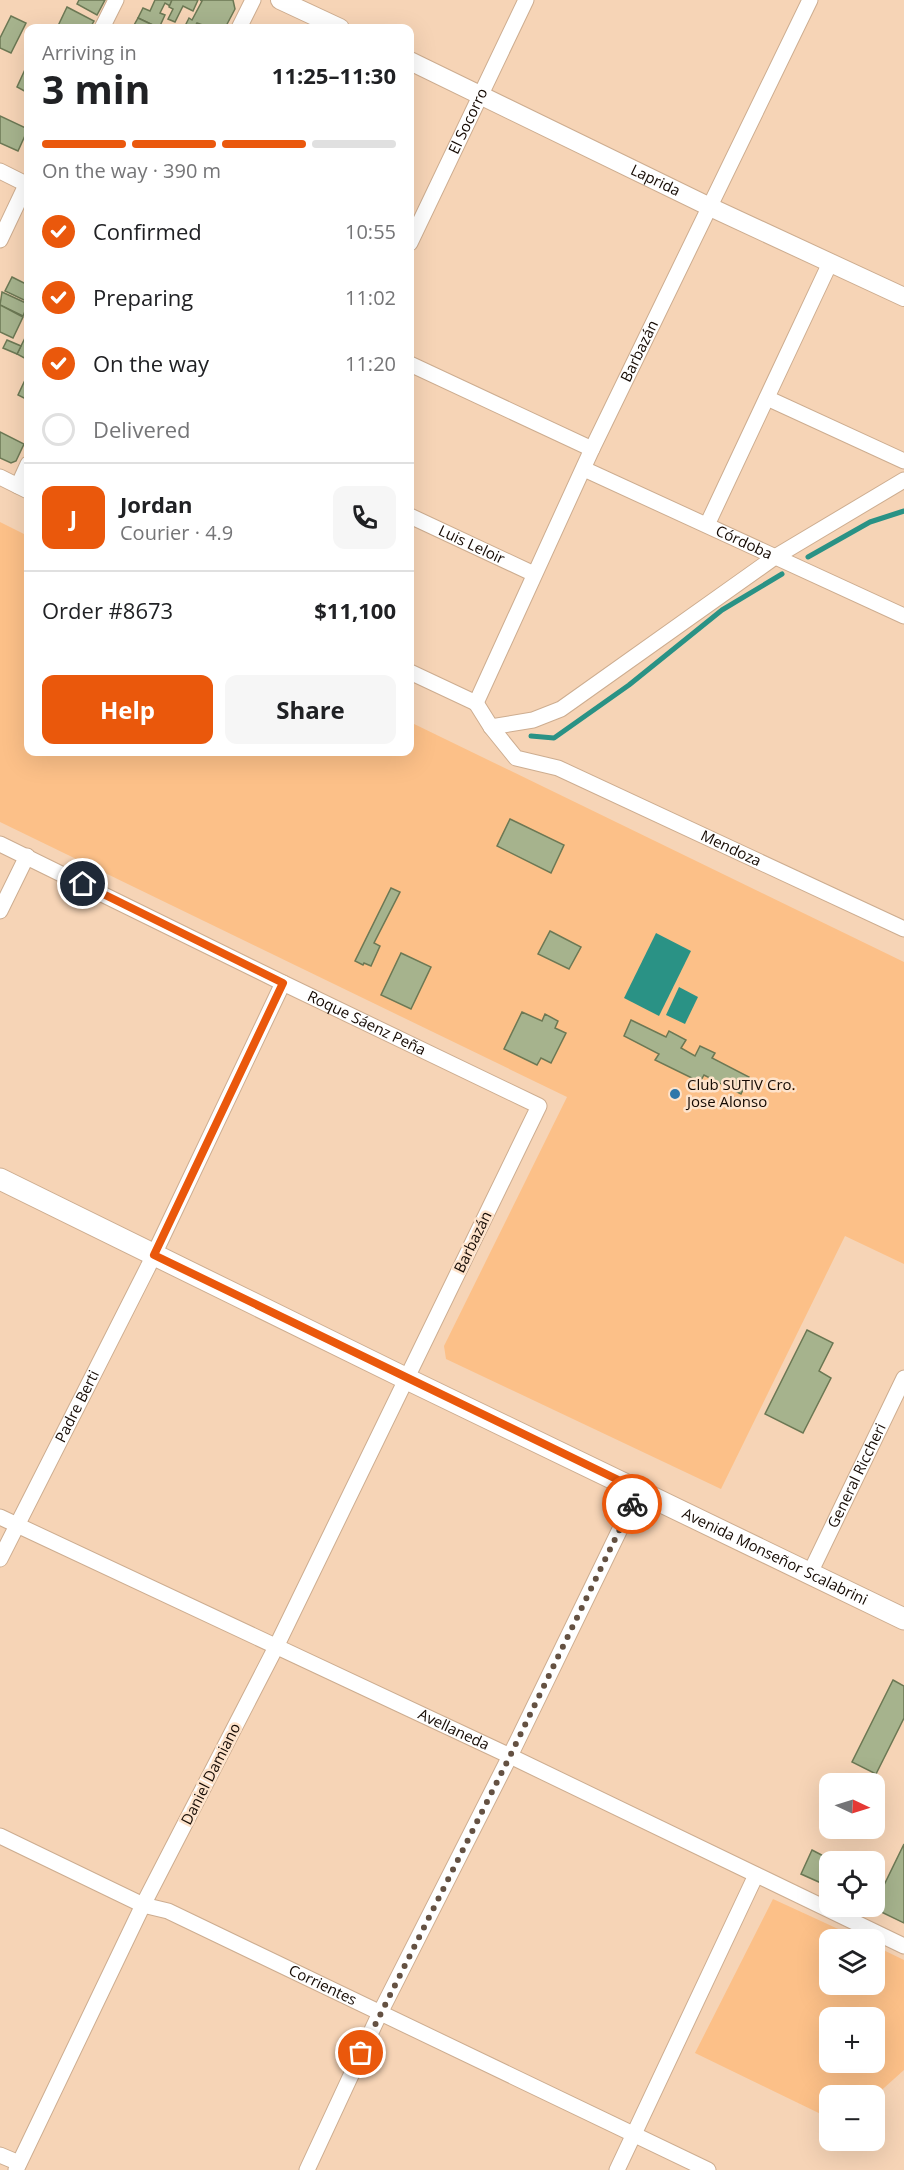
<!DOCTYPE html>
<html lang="en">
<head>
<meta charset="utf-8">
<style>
  body { margin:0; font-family:"Open Sans",sans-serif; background:#f6f6f6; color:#202124; height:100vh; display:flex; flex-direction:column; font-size:22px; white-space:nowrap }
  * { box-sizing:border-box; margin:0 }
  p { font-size:20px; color:#757577 }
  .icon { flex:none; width:33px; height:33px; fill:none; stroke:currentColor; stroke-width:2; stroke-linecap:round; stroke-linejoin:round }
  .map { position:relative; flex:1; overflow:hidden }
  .details { position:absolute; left:24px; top:24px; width:390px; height:732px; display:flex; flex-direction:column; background:#fff; border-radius:12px; box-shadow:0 6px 24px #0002 }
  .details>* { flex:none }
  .needle { width:39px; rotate:94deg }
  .buttons { position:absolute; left:819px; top:1773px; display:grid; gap:12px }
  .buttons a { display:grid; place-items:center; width:66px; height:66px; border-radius:12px; background:#fff; box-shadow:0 6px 24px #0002; font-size:30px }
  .pin { position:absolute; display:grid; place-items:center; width:51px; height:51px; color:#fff; margin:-26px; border:3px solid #fff; border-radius:50%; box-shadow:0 2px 6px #0007 }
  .courier { position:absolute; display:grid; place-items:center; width:60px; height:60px; margin:-30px; border:4px solid #ea580c; border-radius:50%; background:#fff; color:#222; box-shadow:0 2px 8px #0007 }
  .summary em { font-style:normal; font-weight:700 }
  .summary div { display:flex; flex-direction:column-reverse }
  .summary { display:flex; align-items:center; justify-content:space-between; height:102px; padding:0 18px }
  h1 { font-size:39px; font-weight:700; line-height:45px }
  .bar { display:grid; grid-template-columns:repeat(4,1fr); gap:9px 6px; align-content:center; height:72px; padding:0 18px }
  .bar i { height:8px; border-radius:4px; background:#e0e0e0 }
  .bar .on { background:#ea580c }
  .bar p { grid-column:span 4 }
  .line { display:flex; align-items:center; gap:15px; padding:0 18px; border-top:2px solid #e0e0e0 }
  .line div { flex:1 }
  .round { display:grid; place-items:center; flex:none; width:63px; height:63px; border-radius:12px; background:#f6f6f6 }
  ol { padding:0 18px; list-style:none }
  li { display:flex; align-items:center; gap:18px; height:66px }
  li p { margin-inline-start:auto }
  li .icon { padding:6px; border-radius:50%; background:#ea580c; color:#fff; stroke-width:4 }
  li:last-child { color:#757577 }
  li i { width:33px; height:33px; border:3px solid #e0e0e0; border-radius:50% }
  .primary-button { display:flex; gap:12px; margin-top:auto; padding:12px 18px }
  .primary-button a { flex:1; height:69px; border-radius:12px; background:#ea580c; color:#fff; font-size:24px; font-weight:700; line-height:69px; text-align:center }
  .primary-button a+a { background:#f6f6f6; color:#202124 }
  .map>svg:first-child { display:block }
  .green { fill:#fcc088; fill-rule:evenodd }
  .water { fill:#2a9285 }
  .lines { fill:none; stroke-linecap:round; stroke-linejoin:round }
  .stream { stroke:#2a9285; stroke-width:5 }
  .building { fill:#a6b38d; stroke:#6c7854; stroke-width:1.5 }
  .minor-casing { stroke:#cdad90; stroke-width:17 }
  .tertiary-casing { stroke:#cdad90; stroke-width:20 }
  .secondary-casing { stroke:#cdad90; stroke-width:23 }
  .minor { stroke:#fff; stroke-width:15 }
  .tertiary { stroke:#fff; stroke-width:18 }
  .secondary { stroke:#fff; stroke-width:21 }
  .done { stroke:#645142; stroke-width:6; stroke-dasharray:0 10.8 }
  .route { stroke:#ea580c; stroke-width:8 }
  .poi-dot { fill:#2e77aa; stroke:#fee3cb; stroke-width:2 }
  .labels { text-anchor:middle; stroke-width:5; stroke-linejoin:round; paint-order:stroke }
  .street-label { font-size:15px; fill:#150a03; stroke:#fee3cb }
  .poi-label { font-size:15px; fill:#150a03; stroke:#fee3cb; text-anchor:start }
</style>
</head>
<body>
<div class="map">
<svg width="904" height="2170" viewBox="0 0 904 2170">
  <rect width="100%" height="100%" fill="#f6d4b6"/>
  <g class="green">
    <polygon points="0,522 28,536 28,752 410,752 410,722 904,962 904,1264 845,1236 721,1489 446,1359 444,1346 567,1097 0,822"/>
    <path d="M773 1899 860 1939 830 1940V1984H874L875 1946 904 1960V2070L875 2096H830L829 2118 695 2053ZM830 2018H874V2062H830Z"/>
  </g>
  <g class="water">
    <polygon points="656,933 691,951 659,1016 624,998"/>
    <polygon points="679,987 698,997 685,1024 666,1015"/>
  </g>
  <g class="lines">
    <g class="stream">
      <polyline points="808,557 870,522 904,511"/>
      <polyline points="531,736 554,738 629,685 722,610 782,574"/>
    </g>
  </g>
  <g class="building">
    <polygon points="79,0 105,0 97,15 77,4"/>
    <polygon points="155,0 172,0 170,6 165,3 160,13 165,15 159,28 138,18 143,8 150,11"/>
    <polygon points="172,0 198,0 193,11 183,6 175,22 168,19 173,9 169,7"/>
    <polygon points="200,0 233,0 235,9 225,28 204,28 205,26 197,23 194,28 184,28 189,18 192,20 202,1"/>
    <polygon points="67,7 94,21 90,28 57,28"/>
    <polygon points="11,16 26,23 11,53 0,48 0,38"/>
    <polygon points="138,18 159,28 137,28 133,27"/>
    <polygon points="28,63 28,93 17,87"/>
    <polygon points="0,116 28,129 18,151 0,143"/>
    <polygon points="12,277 28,285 28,293 24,300 5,291"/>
    <polygon points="2,292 28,304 23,316 0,305"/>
    <polygon points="0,305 23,317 13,338 0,332"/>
    <polygon points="26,336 28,337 28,360 17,354"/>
    <polygon points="7,340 21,346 17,354 3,348"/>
    <polygon points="26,378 28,379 28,400 18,395"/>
    <polygon points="0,432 24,444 16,461 11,463 0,458"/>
    <polygon points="510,819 564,845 551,873 497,846"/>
    <polygon points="391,888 400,892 374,943 380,946 371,966 364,963 363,965 355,961"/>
    <polygon points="550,931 581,947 569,969 538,954"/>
    <polygon points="401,953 431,967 411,1009 381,995"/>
    <polygon points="522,1012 542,1021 545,1014 558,1021 555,1028 566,1033 551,1063 541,1058 537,1065 504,1049"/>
    <polygon points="631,1020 666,1037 669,1031 686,1040 681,1048 695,1056 700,1046 715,1053 712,1058 749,1077 741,1094 704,1075 700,1082 655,1060 659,1054 624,1036"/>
    <polygon points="807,1330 833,1343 819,1371 831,1378 803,1433 765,1414"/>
    <polygon points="893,1680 904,1686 904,1718 876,1774 852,1762"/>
    <polygon points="904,1844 904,1923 869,1906 874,1906 874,1881 884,1885"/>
    <polygon points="812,1850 835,1862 830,1862 830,1887 801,1874"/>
  </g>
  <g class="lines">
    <defs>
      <g id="minor">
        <polyline points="102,28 116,0"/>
        <polyline points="239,28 253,0"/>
        <polyline points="0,171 28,185"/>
        <polyline points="0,240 28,181"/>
        <path id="s1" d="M410 243 526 0"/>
        <polyline points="410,364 592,449"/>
        <polyline points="767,398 904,461"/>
        <path id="s2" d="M584 469 904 616"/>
        <polyline points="0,477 28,491"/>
        <polyline points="18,486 28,464"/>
        <path id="s3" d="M410 516 534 574"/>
        <polyline points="707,525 830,263"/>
        <polyline points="410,672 476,703"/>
        <path id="s4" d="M476 703 592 449 810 0"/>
        <path id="s5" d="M476 703 491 727 516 758 558 768 904 929"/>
        <polyline points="491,727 533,720 561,709 775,557 904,480"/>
        <path id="s6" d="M0 844 283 983 539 1106 276 1647 143 1905 16 2170"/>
        <polyline points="0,911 27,856"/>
        <path id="s7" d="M0 1517 510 1756 904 1946"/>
        <path id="s8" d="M0 1559 148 1267 283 983"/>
        <path id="s9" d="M810 1573 904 1378"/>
        <path id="s10" d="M0 1836 143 1905 168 1911 708 2170"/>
        <polyline points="0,2155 19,2163"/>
        <polyline points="307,2170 379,2015 510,1756 639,1490"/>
        <polyline points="617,2170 756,1875"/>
      </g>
      <g id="tertiary">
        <polyline points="280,0 340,28"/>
        <path id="s11" d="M410 61 710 207 904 297"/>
      </g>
      <g id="secondary">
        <path id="s12" d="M0 1179 407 1379 904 1619"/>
      </g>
    </defs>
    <use href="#minor" class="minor-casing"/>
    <use href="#tertiary" class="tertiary-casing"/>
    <use href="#secondary" class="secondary-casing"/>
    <use href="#minor" class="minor"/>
    <use href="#tertiary" class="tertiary"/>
    <use href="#secondary" class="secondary"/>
  </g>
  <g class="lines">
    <polyline class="done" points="361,2053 510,1756 632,1504"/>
    <polyline class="route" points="83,884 283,983 154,1255 639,1490 632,1504"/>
  </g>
  <circle class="poi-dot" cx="675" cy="1094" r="6"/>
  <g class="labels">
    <g class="street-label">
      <text dy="5" stroke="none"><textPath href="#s1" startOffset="135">El Socorro</textPath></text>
      <text dy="5" stroke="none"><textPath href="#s11" startOffset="273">Laprida</textPath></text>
      <text dy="5" stroke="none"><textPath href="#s4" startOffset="388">Barbazán</textPath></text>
      <text dy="5" stroke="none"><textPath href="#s2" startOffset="176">Córdoba</textPath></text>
      <text dy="5" stroke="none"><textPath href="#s3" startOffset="68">Luis Leloir</textPath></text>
      <text dy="5" stroke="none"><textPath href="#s5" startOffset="302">Mendoza</textPath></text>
      <text dy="5" stroke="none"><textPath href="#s6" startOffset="408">Roque Sáenz Peña</textPath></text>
      <text transform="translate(473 1242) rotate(-64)" y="5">Barbazán</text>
      <text dy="5" stroke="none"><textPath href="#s8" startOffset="171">Padre Berti</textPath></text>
      <text dy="5" stroke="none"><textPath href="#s9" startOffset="108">General Riccheri</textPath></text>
      <text dy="5" stroke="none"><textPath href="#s12" startOffset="862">Avenida Monseñor Scalabrini</textPath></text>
      <text dy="5" stroke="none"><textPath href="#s7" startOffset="501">Avellaneda</textPath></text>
      <text transform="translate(211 1774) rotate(-63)" y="5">Daniel Damiano</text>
      <text dy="5" stroke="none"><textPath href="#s10" startOffset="356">Corrientes</textPath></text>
    </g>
    <g class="poi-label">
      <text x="687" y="1090">Club SUTIV Cro.<tspan x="687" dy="17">Jose Alonso</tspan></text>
    </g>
  </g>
</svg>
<div class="buttons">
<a><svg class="needle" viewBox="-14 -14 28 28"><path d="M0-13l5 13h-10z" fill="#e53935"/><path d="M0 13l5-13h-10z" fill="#757577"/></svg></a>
<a><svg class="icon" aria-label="locate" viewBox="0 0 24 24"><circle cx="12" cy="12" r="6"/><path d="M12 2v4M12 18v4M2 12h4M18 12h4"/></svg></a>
<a><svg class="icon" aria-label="layers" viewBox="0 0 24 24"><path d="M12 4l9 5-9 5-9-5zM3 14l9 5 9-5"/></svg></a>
<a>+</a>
<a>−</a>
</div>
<div class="pin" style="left:361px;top:2053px;background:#ea580c"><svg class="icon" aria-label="bag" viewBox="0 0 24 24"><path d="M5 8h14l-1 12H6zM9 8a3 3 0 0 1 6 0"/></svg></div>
<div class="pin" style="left:83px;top:884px;background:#1f2937"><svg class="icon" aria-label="home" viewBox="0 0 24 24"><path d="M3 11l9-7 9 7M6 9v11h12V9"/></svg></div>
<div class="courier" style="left:632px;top:1504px"><svg class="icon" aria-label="bike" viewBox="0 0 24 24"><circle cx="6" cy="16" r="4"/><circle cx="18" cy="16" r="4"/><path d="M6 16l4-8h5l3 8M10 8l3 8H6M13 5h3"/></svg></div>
<section class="details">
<div class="summary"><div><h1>3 min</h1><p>Arriving in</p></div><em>11:25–11:30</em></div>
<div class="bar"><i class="on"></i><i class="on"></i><i class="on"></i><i></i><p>On the way · 390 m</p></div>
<ol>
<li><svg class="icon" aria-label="check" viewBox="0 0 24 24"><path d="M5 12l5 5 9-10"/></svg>Confirmed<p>10:55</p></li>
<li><svg class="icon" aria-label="check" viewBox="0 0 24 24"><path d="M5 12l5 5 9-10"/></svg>Preparing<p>11:02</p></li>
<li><svg class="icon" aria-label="check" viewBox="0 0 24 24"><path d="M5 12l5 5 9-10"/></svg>On the way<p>11:20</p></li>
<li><i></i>Delivered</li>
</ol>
<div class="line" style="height:108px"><b class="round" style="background:#ea580c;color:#fff">J</b><div><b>Jordan</b><p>Courier · 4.9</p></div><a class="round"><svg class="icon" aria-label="phone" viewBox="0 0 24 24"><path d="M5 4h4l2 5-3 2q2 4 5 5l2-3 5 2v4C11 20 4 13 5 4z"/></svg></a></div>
<div class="line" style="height:78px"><div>Order #8673</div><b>$11,100</b></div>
<div class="primary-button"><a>Help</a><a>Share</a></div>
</section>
</div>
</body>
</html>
